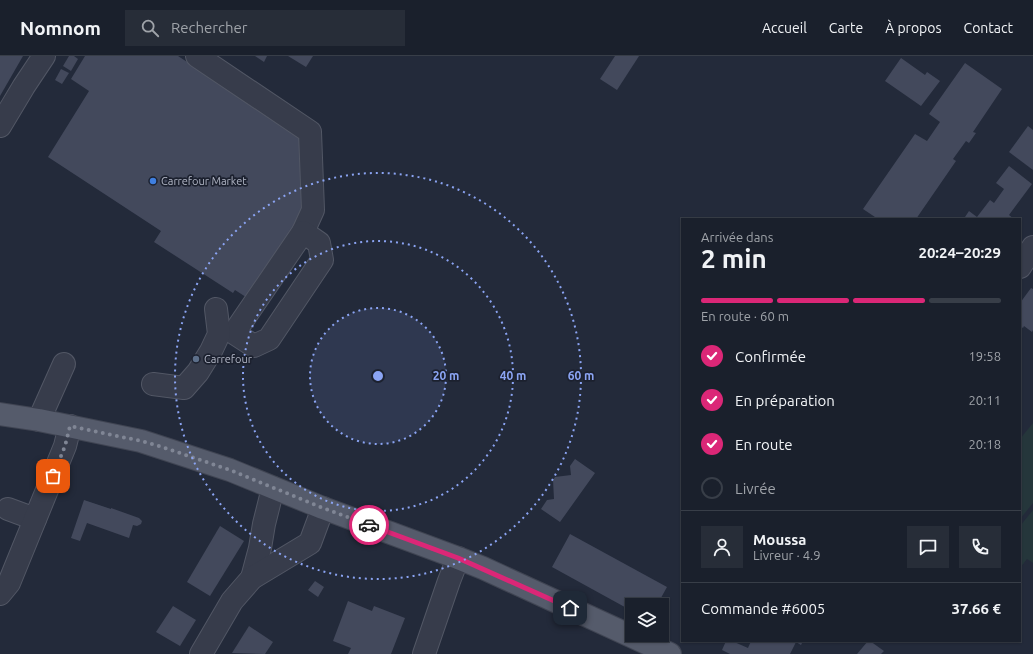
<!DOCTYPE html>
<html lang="fr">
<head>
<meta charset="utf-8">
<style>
  body { margin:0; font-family:Ubuntu,sans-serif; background:#272d38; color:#f1f3f6; height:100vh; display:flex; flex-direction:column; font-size:15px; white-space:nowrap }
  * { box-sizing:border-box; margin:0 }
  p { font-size:13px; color:#9fa3a9 }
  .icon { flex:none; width:22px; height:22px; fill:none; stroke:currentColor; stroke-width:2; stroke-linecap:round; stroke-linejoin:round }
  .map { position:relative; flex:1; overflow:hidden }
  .drawer { position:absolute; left:681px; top:162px; width:340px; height:424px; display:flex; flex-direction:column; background:#1a202c; border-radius:0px; box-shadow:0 1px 3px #0004,0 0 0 1px #383e48 }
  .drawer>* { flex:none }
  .fabs { position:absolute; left:625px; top:542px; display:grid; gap:8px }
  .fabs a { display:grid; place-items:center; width:44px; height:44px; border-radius:0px; background:#1a202c; box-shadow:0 1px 3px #0004,0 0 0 1px #383e48; font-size:20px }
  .pin { position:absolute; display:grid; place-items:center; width:34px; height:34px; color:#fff; margin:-17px; border-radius:8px; box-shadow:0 2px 6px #0006 }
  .courier { position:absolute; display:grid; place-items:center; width:40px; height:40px; margin:-20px; border:3px solid #db2777; border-radius:50%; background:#fff; color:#222; box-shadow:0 1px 5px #0007 }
  .overview em { font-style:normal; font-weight:600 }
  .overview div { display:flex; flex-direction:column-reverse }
  .overview { display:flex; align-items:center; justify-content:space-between; height:68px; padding:0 20px }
  h1 { font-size:26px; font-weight:600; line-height:30px }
  .bar { display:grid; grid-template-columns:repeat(4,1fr); gap:6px 4px; align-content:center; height:48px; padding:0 20px }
  .bar i { height:5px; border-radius:3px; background:#383e48 }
  .bar .on { background:#db2777 }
  .bar p { grid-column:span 4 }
  .line { display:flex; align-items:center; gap:10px; padding:0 20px; border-top:1px solid #383e48 }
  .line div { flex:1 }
  .round { display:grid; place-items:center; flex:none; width:42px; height:42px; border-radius:0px; background:#272d38 }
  ol { padding:0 20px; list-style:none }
  li { display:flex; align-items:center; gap:12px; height:44px }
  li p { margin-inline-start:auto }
  li .icon { padding:4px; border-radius:50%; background:#db2777; color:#fff; stroke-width:4 }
  li:last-child { color:#9fa3a9 }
  li i { width:22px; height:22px; border:2px solid #383e48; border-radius:50% }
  header { display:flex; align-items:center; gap:24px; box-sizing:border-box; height:56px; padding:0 20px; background:#1a202c; border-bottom:1px solid #383e48 }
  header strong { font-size:19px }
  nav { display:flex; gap:22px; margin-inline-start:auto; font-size:14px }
  .search { width:280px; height:36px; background:#272d38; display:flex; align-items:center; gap:10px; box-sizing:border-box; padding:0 14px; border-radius:0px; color:#9fa3a9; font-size:15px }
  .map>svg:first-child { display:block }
  .green { fill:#25363b }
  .building { fill:#43495c }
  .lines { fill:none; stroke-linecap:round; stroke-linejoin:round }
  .minor-casing { stroke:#525765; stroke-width:24 }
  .major-casing { stroke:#404553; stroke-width:24 }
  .minor { stroke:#373c4b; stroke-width:22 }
  .major { stroke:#555b6b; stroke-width:22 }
  .done { stroke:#808695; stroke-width:4; stroke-dasharray:0 7.2 }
  .route { stroke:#db2777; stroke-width:5 }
  .ring { fill:none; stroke:#8ba4f3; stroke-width:2; stroke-dasharray:2 4 }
  .shop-dot { fill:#3f7fe0; stroke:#1c212f; stroke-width:1.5 }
  .service-dot { fill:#5c6f8a; stroke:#1c212f; stroke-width:1.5 }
  .labels { text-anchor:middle; stroke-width:3.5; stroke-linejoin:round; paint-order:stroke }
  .poi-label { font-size:11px; fill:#b2b7c6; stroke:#1c212f; text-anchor:start }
  .centre { fill:#8ba4f3; stroke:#1c212f; stroke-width:2 }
  .ring-label { font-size:12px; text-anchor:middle; font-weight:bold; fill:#8ba4f3; stroke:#1c212f; stroke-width:3.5; stroke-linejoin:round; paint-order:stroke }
</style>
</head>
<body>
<header>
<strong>Nomnom</strong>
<div class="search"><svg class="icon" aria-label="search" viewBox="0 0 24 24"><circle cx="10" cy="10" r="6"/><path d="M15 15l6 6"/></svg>Rechercher</div>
<nav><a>Accueil</a><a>Carte</a><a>À propos</a><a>Contact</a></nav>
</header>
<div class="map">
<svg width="1033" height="598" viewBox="0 0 1033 598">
  <rect width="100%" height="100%" fill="#232a3a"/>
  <g class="green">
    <polygon points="1033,367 1033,447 1020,463 1020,383"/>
    <polygon points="1033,454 1033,507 1027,503 1020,512 1020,470"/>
  </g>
  <g class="building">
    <polygon points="0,0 23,0 0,40"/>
    <polygon points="69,0 74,0 78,3 71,15 63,10"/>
    <polygon points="85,0 178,0 299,79 309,147 249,243 235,234 233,237 154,186 161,175 48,101 89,35 71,23"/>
    <polygon points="255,0 267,0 264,6"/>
    <polygon points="288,0 313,0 306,11"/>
    <polygon points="615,0 639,0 617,34 600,23"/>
    <polygon points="901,2 925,19 927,16 940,25 921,50 885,25"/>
    <polygon points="965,7 1002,33 973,76 976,77 969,87 966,85 953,103 956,105 916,163 878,163 863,153 915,78 927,85 940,66 929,58"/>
    <polygon points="61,13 69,17 62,28 55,24"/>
    <polygon points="1028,70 1033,74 1033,114 1009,96"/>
    <polygon points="1009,110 1032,128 1009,159 1014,163 967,163 965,161 969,155 977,161 990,144 994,147 1004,133 996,127"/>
    <polygon points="1031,232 1033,233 1033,274 1032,276 1024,270 1023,272 1020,270 1020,247"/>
    <polygon points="575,403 595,417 560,466 541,453 547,444 554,443 553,424 555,421 571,419 570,410"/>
    <polygon points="84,444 111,453 111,452 139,462 142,465 141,468 137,470 133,469 129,482 87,467 80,485 71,482"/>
    <polygon points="220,470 244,485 210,540 187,526"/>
    <polygon points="570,478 667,531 657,549 632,549 632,555 552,511"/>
    <polygon points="315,525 324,531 318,541 308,534"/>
    <polygon points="348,545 372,555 374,550 405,562 391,598 348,598 351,592 333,585"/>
    <polygon points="173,550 196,564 180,590 156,576"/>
    <polygon points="249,570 273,586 265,598 232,597"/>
    <polygon points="726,585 732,585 748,592 751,585 803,585 801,589 796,586 790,598 730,598 722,594"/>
    <polygon points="868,585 870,585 884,595 881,598 857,598"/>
  </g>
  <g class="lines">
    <defs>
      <g id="minor">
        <polyline points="197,0 310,76 313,154 303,176"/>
        <polyline points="0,70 24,30 44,0"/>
        <polygon points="303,176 319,187 322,204 269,283 254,290 234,277"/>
        <polyline points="1020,211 1033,191"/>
        <polyline points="153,328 184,332 198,316 211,295 219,278 216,253"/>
        <polyline points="39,364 64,308"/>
        <polyline points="8,453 35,463"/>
        <polyline points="252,522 260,492 264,468 273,432"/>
        <polyline points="0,538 9,527 65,390 70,370"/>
        <polyline points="201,598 232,545 252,522 310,487 323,452"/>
        <polyline points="424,598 449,525 458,502"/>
      </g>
      <polyline id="major" points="0,358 39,364 141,385 230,414 323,452 458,502 483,512 670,598"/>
    </defs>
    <use href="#minor" class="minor-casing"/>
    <use href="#major" class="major-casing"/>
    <use href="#minor" class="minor"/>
    <use href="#major" class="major"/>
  </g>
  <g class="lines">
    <polyline class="done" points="53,420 65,390 70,370 141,385 156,389 230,414 323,452 369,469"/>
    <polyline class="route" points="369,469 458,502 570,552"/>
  </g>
  <circle cx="378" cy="320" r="68" fill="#8ba4f3" fill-opacity=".12"/>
  <g class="ring">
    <circle cx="378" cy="320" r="68"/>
    <circle cx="378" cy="320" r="135"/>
    <circle cx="378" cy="320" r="203"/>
  </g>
  <circle class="shop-dot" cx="153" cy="125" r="4"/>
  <circle class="service-dot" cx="196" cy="303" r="4"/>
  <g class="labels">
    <g class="poi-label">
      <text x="161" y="129">Carrefour Market</text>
      <text x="204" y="307">Carrefour</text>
    </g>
  </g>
  <circle cx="378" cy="320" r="6" class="centre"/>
  <g class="ring-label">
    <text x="446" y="324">20 m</text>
    <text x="513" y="324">40 m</text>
    <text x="581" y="324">60 m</text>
  </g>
</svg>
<div class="fabs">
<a><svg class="icon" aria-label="layers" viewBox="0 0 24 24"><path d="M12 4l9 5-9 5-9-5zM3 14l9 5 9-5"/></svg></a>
</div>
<div class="pin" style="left:53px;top:420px;background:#ea580c"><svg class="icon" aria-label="bag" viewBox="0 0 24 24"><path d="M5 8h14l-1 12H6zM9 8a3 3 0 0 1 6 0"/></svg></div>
<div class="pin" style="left:570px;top:552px;background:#1f2937"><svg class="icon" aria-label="home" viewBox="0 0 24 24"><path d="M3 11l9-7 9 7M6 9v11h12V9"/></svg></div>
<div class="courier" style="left:369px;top:469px"><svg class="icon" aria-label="car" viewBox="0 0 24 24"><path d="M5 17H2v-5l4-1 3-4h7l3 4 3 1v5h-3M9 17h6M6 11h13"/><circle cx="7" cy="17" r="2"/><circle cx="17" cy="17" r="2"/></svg></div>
<section class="drawer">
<div class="overview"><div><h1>2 min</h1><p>Arrivée dans</p></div><em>20:24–20:29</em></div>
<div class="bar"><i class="on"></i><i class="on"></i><i class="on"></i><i></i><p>En route · 60 m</p></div>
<ol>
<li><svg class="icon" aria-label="check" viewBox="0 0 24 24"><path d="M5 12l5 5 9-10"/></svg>Confirmée<p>19:58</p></li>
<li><svg class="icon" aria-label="check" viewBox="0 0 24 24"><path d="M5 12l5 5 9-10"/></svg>En préparation<p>20:11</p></li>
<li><svg class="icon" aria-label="check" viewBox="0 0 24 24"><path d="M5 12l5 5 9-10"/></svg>En route<p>20:18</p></li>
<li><i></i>Livrée</li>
</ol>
<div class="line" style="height:72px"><a class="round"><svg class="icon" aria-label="person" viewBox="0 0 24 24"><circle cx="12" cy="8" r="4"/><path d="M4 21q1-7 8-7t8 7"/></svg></a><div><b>Moussa</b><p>Livreur · 4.9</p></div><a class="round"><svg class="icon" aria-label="chat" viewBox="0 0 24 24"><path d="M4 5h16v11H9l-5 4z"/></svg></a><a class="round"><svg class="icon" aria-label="phone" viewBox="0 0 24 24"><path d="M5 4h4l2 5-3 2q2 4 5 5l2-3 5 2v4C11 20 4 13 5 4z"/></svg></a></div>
<div class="line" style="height:52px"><div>Commande #6005</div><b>37.66 €</b></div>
</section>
</div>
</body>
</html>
